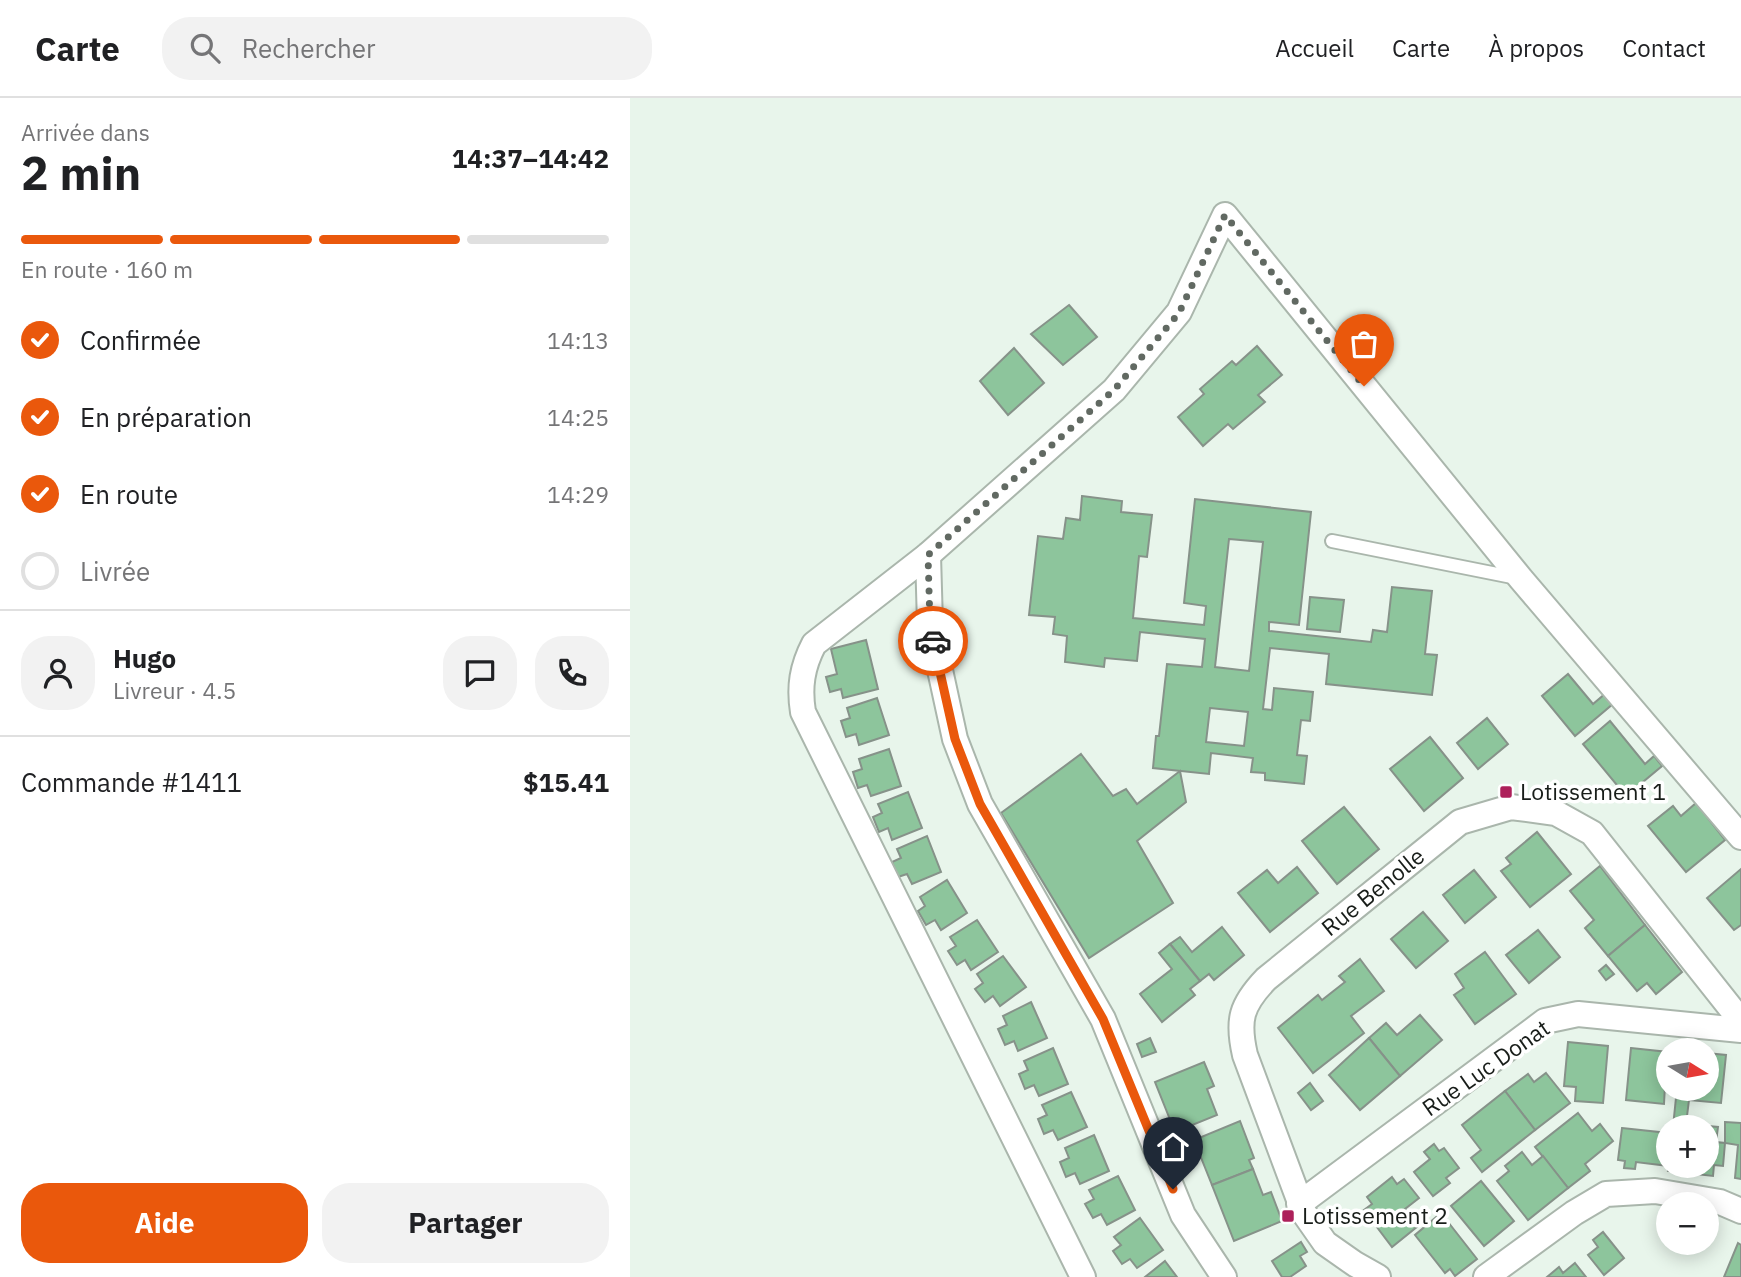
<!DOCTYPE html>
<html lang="fr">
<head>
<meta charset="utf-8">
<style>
  body { margin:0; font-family:"IBM Plex Sans",sans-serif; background:#f2f2f2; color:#202124; height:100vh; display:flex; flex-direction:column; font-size:26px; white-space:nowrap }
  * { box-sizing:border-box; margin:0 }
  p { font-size:23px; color:#757577 }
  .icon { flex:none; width:38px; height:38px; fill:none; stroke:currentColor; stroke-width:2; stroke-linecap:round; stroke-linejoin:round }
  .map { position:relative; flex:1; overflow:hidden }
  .drawer { display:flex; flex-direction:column; background:#fff; width:630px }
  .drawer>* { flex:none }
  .needle { width:46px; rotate:101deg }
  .buttons { position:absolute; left:1026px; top:940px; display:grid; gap:14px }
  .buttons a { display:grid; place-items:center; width:63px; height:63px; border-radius:50%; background:#fff; box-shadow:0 4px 18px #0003; font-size:35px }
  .pin { position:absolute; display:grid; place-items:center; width:60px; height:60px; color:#fff; margin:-72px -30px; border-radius:50% 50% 50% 0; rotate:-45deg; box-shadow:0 0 7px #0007 }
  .pin .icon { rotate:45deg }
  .courier { position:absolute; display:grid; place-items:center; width:70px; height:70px; margin:-35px; border:5px solid #ea580c; border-radius:50%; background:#fff; color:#222; box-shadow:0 2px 9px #0007 }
  .head em { font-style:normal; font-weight:700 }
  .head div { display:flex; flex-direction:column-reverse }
  .head { display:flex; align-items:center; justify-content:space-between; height:119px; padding:0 21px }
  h1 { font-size:46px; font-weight:700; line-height:52px }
  .bar { display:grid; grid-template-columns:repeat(4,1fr); gap:10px 7px; align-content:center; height:84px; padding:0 21px }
  .bar i { height:9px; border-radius:5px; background:#e0e0e0 }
  .bar .selected { background:#ea580c }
  .bar p { grid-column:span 4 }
  .line { display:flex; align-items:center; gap:18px; padding:0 21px; border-top:2px solid #e0e0e0 }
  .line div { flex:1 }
  .round { display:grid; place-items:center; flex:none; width:74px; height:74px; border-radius:28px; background:#f2f2f2 }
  ol { padding:0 21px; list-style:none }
  li { display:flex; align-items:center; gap:21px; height:77px }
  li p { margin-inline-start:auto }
  li .icon { padding:7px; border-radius:50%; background:#ea580c; color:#fff; stroke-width:4 }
  li:last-child { color:#757577 }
  li i { width:38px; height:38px; border:4px solid #e0e0e0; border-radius:50% }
  .primary-button { display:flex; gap:14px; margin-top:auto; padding:14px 21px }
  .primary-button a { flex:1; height:80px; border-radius:28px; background:#ea580c; color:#fff; font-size:28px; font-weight:700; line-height:80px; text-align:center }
  .primary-button a+a { background:#f2f2f2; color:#202124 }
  header { display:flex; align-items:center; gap:42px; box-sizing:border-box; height:98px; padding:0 35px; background:#fff; border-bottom:2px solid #e0e0e0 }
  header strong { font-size:33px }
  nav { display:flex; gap:38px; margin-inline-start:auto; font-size:24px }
  .search { width:490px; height:63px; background:#f2f2f2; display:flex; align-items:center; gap:18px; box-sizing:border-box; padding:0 24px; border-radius:28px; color:#757577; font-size:26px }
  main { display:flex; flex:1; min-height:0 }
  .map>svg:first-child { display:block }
  .building { fill:#8dc59c; stroke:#869289; stroke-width:2; fill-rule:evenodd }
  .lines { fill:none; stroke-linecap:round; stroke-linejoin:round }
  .lane-casing { stroke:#aab6ac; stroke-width:16 }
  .street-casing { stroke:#aab6ac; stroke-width:28 }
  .lane { stroke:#fff; stroke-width:12 }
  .street { stroke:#fff; stroke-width:24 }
  .done { stroke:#616962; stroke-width:7; stroke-dasharray:0 12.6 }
  .route { stroke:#ea580c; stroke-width:9 }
  .poi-dot { fill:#ad205a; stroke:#fff; stroke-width:2.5 }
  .labels { text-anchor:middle; stroke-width:7; stroke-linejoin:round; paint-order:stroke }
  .poi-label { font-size:23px; fill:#181d19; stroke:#fff; text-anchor:start }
  .street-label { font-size:23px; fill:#181d19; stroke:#fff }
</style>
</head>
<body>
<header>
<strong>Carte</strong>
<div class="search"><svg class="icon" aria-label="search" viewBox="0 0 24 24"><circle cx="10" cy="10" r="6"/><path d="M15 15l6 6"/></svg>Rechercher</div>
<nav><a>Accueil</a><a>Carte</a><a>À propos</a><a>Contact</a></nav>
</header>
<main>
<section class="drawer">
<div class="head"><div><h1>2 min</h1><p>Arrivée dans</p></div><em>14:37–14:42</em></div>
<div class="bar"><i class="selected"></i><i class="selected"></i><i class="selected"></i><i></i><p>En route · 160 m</p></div>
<ol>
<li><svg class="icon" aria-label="check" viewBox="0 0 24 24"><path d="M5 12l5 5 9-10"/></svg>Confirmée<p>14:13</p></li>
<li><svg class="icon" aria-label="check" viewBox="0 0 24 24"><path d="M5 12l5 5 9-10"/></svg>En préparation<p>14:25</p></li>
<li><svg class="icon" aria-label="check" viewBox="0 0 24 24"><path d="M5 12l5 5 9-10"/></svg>En route<p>14:29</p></li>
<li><i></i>Livrée</li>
</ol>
<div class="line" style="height:126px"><a class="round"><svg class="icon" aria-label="person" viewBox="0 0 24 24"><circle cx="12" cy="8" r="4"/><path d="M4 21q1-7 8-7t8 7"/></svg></a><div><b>Hugo</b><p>Livreur · 4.5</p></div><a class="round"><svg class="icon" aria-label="chat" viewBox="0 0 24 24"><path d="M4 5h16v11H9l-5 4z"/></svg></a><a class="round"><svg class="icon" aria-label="phone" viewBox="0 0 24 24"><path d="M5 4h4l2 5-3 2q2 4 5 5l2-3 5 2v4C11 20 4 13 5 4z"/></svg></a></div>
<div class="line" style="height:91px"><div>Commande #1411</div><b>$15.41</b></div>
<div class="primary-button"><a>Aide</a><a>Partager</a></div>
</section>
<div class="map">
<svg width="1111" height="1179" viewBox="0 0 1111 1179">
  <rect width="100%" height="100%" fill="#e8f5eb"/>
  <g class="building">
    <polygon points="439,207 467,239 433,267 401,236"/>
    <polygon points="627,248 652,277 628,297 635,304 603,331 598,326 573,348 548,319 574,296 570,291 602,263 606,267"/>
    <polygon points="384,250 414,285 378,317 350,283"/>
    <path d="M452 398 492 403 491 414 522 417 517 459 509 458 503 520 574 527 576 508 554 505 565 401 681 414 669 527 639 524V533L741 544 743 532 757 534 762 489 802 493 795 556 807 557 802 597 696 586 699 556 640 550 633 611 642 612 644 590 683 594 680 623 671 622 667 657 677 658 674 686 635 682V675L621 674 623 660 581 655 579 676 523 670 526 638H529L537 566 572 569 575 541 510 534 507 563 475 560 474 569 435 564 437 538 423 536 425 519 399 517 408 438 433 441 436 420 450 422ZM599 441 633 444 619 573 585 569ZM580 610 618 614 614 648 576 644Z"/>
    <polygon points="680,499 714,502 710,534 677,531"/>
    <polygon points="236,542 248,591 213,600 211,591 200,594 196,579 207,576 201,551"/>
    <polygon points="938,576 963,606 976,595 984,605 945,638 912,598"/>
    <polygon points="247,600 259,637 229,647 226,636 216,639 211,623 220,620 217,610"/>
    <polygon points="857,620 878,646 848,671 827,645"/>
    <polygon points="980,623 1015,666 1024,658 1032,668 996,698 953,646"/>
    <polygon points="800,639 833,680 794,713 760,671"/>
    <polygon points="259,651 271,688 241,698 237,687 228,690 223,674 232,671 229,661"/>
    <polygon points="451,656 483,698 496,691 507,706 550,673 556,704 507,743 543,805 459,860 371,715"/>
    <polygon points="278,694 292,730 262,742 258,730 249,734 243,719 252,715 248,706"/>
    <polygon points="1066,705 1095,742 1056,774 1018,728 1043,708 1051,718"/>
    <polygon points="714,709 749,751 707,786 672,743"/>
    <polygon points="907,734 941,776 900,809 871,773 881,766 876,760"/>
    <polygon points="297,738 311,774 282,786 277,776 268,779 262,764 271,760 267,751"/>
    <polygon points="970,768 1015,827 978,858 955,830 964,822 940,793"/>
    <polygon points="667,769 688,795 640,834 608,795 637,772 648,785"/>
    <polygon points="1111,771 1111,827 1104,832 1077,800"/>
    <polygon points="844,772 866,799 835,825 813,797"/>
    <polygon points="317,782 337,815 311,832 305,822 296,827 288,813 295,808 290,799"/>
    <polygon points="793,814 818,843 786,870 761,841"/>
    <polygon points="347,822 368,854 341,872 335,862 327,867 318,853 326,848 320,839"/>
    <polygon points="1015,827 1052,874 1026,896 1017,885 1007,893 978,858"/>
    <polygon points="592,829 614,857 584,882 579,876 570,883 540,846 550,839 562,854"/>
    <polygon points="908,832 930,859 899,885 876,857"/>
    <polygon points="540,846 570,883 560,891 565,897 532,924 510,896 542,871 529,855"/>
    <polygon points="855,854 886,896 845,926 824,897 834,890 825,876"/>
    <polygon points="373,858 396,889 370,908 363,898 355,904 345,891 353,885 347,876"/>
    <polygon points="730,861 754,893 721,918 734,935 683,975 648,930 688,897 692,902 715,884 709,878"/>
    <polygon points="976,867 984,876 976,882 969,873"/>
    <polygon points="401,904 417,940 388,953 384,943 375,947 368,931 377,927 373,918"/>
    <polygon points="790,917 812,942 770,978 739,940 756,925 767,937"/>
    <polygon points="520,940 526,954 512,959 507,946"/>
    <polygon points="739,940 770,978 730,1012 699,977"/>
    <polygon points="938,944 978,948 973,1005 945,1003 946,989 934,988"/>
    <polygon points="423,950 438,986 409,998 404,987 395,991 389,976 398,972 394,963"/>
    <polygon points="1001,950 1038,954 1038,987 1035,987 1034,1006 996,1002"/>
    <polygon points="1076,955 1096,957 1091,1005 1059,1002 1056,1026 1088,1029 1086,1044 1095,1045 1093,1068 1084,1067 1083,1078 1038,1073 1039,1068 1076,1068 1076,1029 1043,1029 1047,990 1076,990"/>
    <polygon points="574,964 584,988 577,991 587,1017 545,1034 525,984"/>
    <polygon points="916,975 940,1005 905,1032 875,993 898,976 904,984"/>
    <polygon points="680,985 693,1003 681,1012 668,995"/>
    <polygon points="875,993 905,1032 852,1074 841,1060 851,1052 832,1027"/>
    <polygon points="441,994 457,1029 428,1042 423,1032 414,1036 408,1021 417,1017 412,1007"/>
    <polygon points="948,1015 962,1033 970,1026 983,1043 955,1066 960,1073 938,1090 905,1049"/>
    <polygon points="610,1023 624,1060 619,1062 623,1071 582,1087 564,1042"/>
    <polygon points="1095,1024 1111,1025 1111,1081 1105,1080 1108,1047 1095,1045"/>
    <polygon points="992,1030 1038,1035 1039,1068 1006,1064 1005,1071 994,1070 995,1063 988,1062"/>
    <polygon points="464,1037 479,1073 450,1086 445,1075 436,1079 430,1064 439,1060 435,1050"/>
    <polygon points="804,1046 809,1053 814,1050 829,1070 816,1080 820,1085 803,1098 784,1074 800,1061 794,1054"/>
    <polygon points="892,1054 902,1067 913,1058 938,1090 898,1122 867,1083 879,1073 875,1068"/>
    <polygon points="623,1071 633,1097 641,1094 652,1123 604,1143 582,1087"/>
    <polygon points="488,1078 505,1112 477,1127 471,1116 463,1120 455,1106 464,1101 459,1092"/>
    <polygon points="762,1079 767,1086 774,1081 789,1100 775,1111 788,1128 762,1149 734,1112 742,1106 737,1099"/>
    <polygon points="851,1083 884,1123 854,1148 821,1108"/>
    <polygon points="811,1115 847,1161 825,1178 820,1171 815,1175 785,1137"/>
    <polygon points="510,1120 533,1152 507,1170 500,1161 492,1166 483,1153 491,1147 484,1139"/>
    <polygon points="973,1134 994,1160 974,1177 958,1157 968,1149 963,1142"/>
    <polygon points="671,1144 677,1154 670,1158 676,1168 660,1179 652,1179 642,1163"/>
    <polygon points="1108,1145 1111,1147 1111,1179 1094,1179"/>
    <polygon points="535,1163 547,1179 515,1179"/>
    <polygon points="945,1165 956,1179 917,1179 929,1169 933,1175"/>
  </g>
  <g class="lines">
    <defs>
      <polyline id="lane" points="702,443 887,480"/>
      <g id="street">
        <polyline points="298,457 300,526 325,641 350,706 473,921 553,1117 594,1179"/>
        <polyline points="669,1106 915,923 948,916 1111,932"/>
        <path d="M453 1179 173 614C169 589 172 569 184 546L298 457 484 292 549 214 595 117 891 481 1111 739"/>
        <path d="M748 1179 725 1166 695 1145 674 1115 615 957C607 922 611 907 636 881L830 724 881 709 926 715 962 735 1111 923"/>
        <polyline points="856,1179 944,1115 976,1096 1025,1093 1090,1104 1111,1113"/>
      </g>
    </defs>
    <use href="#lane" class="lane-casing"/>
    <use href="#street" class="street-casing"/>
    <use href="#lane" class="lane"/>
    <use href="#street" class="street"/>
  </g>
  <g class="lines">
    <polyline class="done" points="303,543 300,526 298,457 484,292 549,215 595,117 734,288"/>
    <polyline class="route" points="303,543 325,641 350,706 473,921 543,1091"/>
  </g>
  <g class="poi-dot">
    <rect x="869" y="687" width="14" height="14" rx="3.5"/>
    <rect x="651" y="1111" width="14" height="14" rx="3.5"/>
  </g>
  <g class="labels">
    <g class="poi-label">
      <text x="890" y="702">Lotissement 1</text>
      <text x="672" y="1126">Lotissement 2</text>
    </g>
    <g class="street-label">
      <text transform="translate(743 794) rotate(-39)" y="8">Rue Benolle</text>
      <text transform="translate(856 970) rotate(-35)" y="8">Rue Luc Donat</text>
    </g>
  </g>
</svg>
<div class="buttons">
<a><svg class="needle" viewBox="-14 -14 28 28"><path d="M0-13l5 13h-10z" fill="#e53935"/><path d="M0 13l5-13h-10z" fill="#757577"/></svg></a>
<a>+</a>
<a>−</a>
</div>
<div class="pin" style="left:734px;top:288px;background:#ea580c"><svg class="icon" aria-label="bag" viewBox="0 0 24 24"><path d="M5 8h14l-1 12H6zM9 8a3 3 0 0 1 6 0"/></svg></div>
<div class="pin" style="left:543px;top:1091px;background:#1f2937"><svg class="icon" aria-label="home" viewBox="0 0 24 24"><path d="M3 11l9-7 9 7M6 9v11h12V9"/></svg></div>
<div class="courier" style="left:303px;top:543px"><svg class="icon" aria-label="car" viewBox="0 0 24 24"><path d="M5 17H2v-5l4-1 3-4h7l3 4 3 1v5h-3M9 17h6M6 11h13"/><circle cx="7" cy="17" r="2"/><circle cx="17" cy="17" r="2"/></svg></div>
</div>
</main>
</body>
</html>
